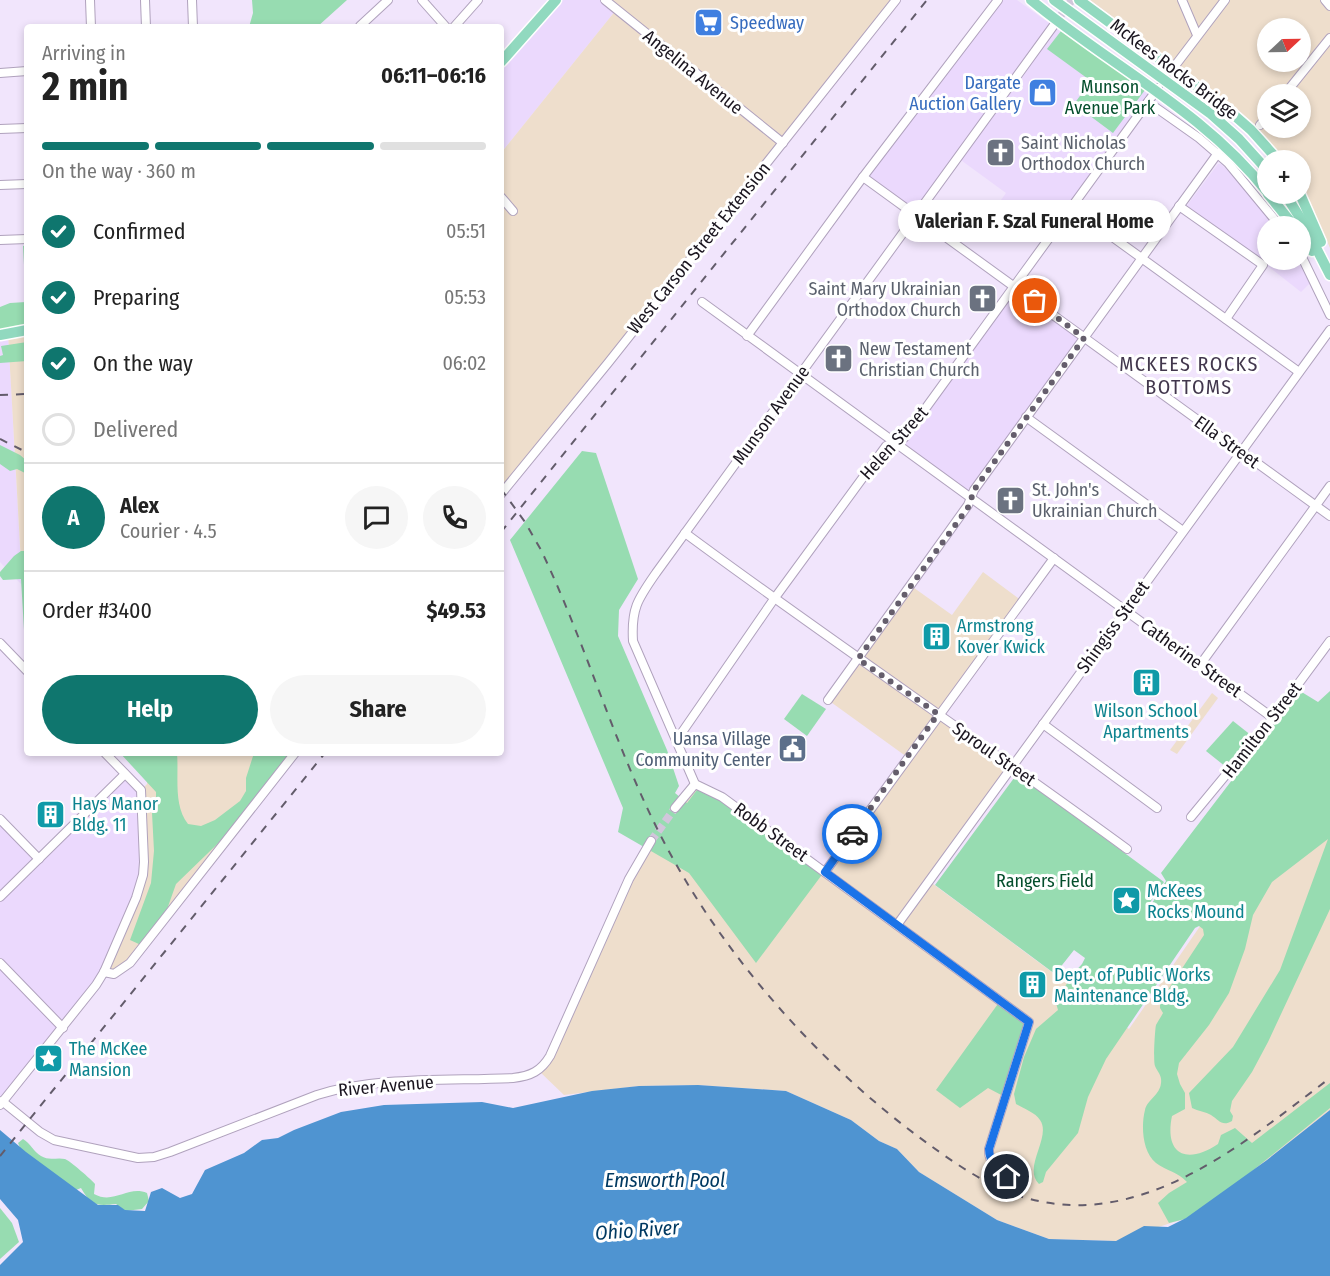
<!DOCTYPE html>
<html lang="en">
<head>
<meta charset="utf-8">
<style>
  body { margin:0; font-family:"Fira Sans Condensed",sans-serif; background:#f6f6f6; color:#222; height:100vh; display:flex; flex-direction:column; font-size:22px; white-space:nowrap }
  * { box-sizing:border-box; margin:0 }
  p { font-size:20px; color:#767676 }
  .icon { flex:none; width:33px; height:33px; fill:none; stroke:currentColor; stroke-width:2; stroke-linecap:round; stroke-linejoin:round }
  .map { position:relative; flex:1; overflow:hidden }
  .details { position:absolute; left:24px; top:24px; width:480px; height:732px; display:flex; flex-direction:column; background:#fff; border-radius:6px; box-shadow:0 3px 9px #0003 }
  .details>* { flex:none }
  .needle { width:39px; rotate:68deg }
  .controls { position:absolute; left:1257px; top:18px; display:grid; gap:12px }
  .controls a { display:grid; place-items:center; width:54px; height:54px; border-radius:50%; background:#fff; box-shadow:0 3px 9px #0003; font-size:30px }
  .pin { position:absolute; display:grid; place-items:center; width:51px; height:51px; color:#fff; margin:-26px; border:3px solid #fff; border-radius:50%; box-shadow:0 2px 6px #0007 }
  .courier { position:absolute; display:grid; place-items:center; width:60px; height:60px; margin:-30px; border:4px solid #1a73e8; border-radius:50%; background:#fff; color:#222; box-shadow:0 2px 8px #0007 }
  .bubble { position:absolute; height:42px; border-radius:21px; background:#fff; box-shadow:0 3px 9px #0003; font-size:20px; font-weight:700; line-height:42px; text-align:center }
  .summary em { font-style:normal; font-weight:700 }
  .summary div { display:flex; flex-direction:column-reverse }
  .summary { display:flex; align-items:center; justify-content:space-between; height:102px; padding:0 18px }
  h1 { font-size:39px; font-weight:700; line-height:45px }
  .bar { display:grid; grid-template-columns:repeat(4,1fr); gap:9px 6px; align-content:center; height:72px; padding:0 18px }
  .bar i { height:8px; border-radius:4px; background:#e0e0e0 }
  .bar .on { background:#0f766e }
  .bar p { grid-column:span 4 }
  .line { display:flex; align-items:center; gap:15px; padding:0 18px; border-top:2px solid #e0e0e0 }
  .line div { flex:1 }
  .round { display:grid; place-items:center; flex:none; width:63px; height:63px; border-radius:32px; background:#f6f6f6 }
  ol { padding:0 18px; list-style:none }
  li { display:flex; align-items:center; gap:18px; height:66px }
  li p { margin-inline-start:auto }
  li .icon { padding:6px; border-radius:50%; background:#0f766e; color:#fff; stroke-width:4 }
  li:last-child { color:#767676 }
  li i { width:33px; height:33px; border:3px solid #e0e0e0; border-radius:50% }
  .action { display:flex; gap:12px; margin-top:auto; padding:12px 18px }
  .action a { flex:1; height:69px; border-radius:36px; background:#0f766e; color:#fff; font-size:24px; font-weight:700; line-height:69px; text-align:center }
  .action a+a { background:#f6f6f6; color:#222 }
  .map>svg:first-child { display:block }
  .built { fill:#ebd9fd }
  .industrial { fill:#eedecc; fill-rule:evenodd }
  .green { fill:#97dcb1 }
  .water { fill:#4f94d1 }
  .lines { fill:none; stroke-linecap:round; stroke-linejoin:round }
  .minor-tunnel { stroke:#d1c6db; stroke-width:8; stroke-dasharray:8 4; stroke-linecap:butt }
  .minor-casing { stroke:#b0a2bd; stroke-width:10 }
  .major-casing { stroke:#fff; stroke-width:13 }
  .minor { stroke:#fff; stroke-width:8 }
  .major { stroke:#91d9bf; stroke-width:10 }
  .rail { stroke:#635c6b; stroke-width:2; stroke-dasharray:8 8; stroke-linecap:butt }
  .done { stroke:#655e6c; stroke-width:6; stroke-dasharray:0 10.8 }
  .route { stroke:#1a73e8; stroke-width:8 }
  .labels { text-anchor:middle; stroke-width:6; stroke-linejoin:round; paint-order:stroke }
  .shop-label { font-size:18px; fill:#366cbe; stroke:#fff; text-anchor:start }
  .street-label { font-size:18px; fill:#1a151f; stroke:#fff }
  .park-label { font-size:18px; fill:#044e2c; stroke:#fff }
  .worship-label { font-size:18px; fill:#5b616d; stroke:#fff; text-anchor:start }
  .culture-label { font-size:18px; fill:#0d838f; stroke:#fff; text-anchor:start }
  .service-label { font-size:18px; fill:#4e5e75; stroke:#fff; text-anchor:end }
  .neighbourhood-label { font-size:20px; letter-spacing:1.5px; fill:#42374d; stroke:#fff }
  .water-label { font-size:20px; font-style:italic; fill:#013961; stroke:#fff }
</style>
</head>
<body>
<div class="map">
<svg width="1330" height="1276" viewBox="0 0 1330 1276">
  <rect width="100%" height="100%" fill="#f1e5fc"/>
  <g class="built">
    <polygon points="556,0 605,0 616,10 501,153 501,62"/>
    <polygon points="998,0 1017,0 1152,97 1046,243 996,207 1006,193 958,158 916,215 863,177"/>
    <polygon points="1218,164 1221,164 1237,179 1274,226 1268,226 1268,260 1297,260 1310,283 1301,292 1242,246 1185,208"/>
    <polygon points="1014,286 1084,338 971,498 895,442 904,437"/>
    <polygon points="8,333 22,585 0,562 0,335"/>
    <polygon points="125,774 141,790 143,875 104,972 0,1105 0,819 39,859"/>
  </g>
  <g class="industrial">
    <polygon points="605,0 896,0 501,494 501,153 616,10"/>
    <path d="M1090 0H1330V248L1301 181 1300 160H1286L1253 123 1224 98 1218 105 1140 49 1145 41ZM1268 28H1300V62H1268ZM1268 94H1300V128H1268Z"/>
    <polygon points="27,330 27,652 26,652 8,333"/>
    <polygon points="983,572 1022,601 938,714 1012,766 929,881 1129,1029 1330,738 1330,1110 1267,1160 1186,1218 1116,1241 1049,1239 997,1220 919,1172 897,1149 879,1141 851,1120 786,1091 698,1085 639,1086 564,1095 539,1071 629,879 695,784 824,872 907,757 828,700 910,585 952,615"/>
    <polygon points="1212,693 1218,698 1177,754 1170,750"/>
    <polygon points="147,753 295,753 130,963 114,974 104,972 140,887 141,790 147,784"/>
  </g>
  <g class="green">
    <polygon points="252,0 347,0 317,27 249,27 253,13"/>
    <polygon points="1061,31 1145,90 1113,133 1074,104 1091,81 1047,49"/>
    <polygon points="27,245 27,326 0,330 0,307 10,303 26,302 23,246"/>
    <polygon points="27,342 27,361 0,363 0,356 3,355 1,346"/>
    <polygon points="0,445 20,455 27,461 27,474 17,469 10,471 0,464"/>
    <polygon points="582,451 596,453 638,579 619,610 618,636 667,750 679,786 675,793 687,803 700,786 824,872 756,963 689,873 618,832 623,808 510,540"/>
    <polygon points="21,551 27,551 27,633 24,630 21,579 3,580 0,576 0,572 14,556"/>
    <path d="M1300 691 1318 702 1330 691V909L1268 1042 1252 1072 1232 1101 1230 1111 1233 1116 1232 1121C1222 1127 1219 1120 1211 1115 1206 1112 1198 1111 1192 1108L1189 1093 1233 1047 1280 970 1328 839 1272 882 1253 915 1245 949 1229 993 1209 1025 1179 1063 1177 1074 1180 1084 1185 1093V1109L1172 1116C1164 1155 1187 1165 1218 1144L1221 1135 1235 1128 1252 1143 1330 1083V1108L1208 1207 1189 1218 1169 1223 1158 1203 1169 1193 1187 1182C1178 1172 1167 1171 1156 1163 1142 1152 1141 1125 1145 1110 1147 1100 1160 1095 1161 1083 1162 1075 1158 1073 1155 1066 1153 1061 1155 1029 1156 1025 1158 1021 1161 1017 1163 1013L1160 1008V1002L1204 935 1203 929 1199 926 1195 928 1106 1059 1088 1097 1078 1133 1046 1172 1043 1182 1039 1184C1022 1168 1052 1137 1040 1120 1036 1113 1023 1108 1016 1104L1014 1094 1024 1057 1036 1029 1058 1010 1056 1003 1071 976 1082 964 1085 958 1074 950 1055 974 935 885 1017 774 1164 882 1147 907 1149 908 1166 881 1161 873Z"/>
    <polygon points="802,694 826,709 807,736 784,719"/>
    <polygon points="1233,721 1252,736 1226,767 1206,751"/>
    <path d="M120 753H177C179 776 173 805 188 824L201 826 215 820 240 801 246 791V778L254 753H290L237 825 176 884 165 915 141 945 130 940 151 883 154 851 152 813 156 802V792Z"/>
    <polygon points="1000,1001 1028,1022 1005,1097 988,1088 960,1108 936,1090"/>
    <path d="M23 1139C30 1143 34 1152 41 1156 49 1161 57 1157 65 1159 69 1160 92 1180 95 1184L94 1194C114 1205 128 1185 147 1193L149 1201 142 1209 125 1211 116 1204C97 1206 91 1206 81 1188L71 1192 21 1150 18 1143Z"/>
    <polygon points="0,1208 12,1223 19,1242 0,1259"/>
  </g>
  <polygon class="water" points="698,1085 786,1091 851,1120 879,1141 897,1149 919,1172 997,1220 1049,1239 1116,1241 1144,1226 1168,1227 1186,1218 1267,1160 1330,1110 1330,1276 0,1276 0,1265 23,1242 18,1220 0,1199 0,1130 26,1152 98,1205 118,1205 125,1210 145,1211 151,1192 162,1188 180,1198 192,1194 205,1170 244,1153 262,1140 278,1138 294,1130 341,1112 384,1105 482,1102 513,1108 592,1091 639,1086"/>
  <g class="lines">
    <g class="minor-tunnel">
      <polyline points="1054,25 1072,0"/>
      <polyline points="651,841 675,808"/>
    </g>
    <defs>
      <g id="minor">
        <polyline points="90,0 91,27"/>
        <polyline points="145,0 146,27"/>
        <polyline points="192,0 193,27"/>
        <polyline points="422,0 446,27"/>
        <polyline points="605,0 783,143"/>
        <polyline points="1182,0 1197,35"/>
        <polyline points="1325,0 1330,6"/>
        <polyline points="360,26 388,0"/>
        <polyline points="454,27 478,0"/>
        <polyline points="1171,71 1225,0"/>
        <polyline points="0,73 27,71"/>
        <polyline points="1285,94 1330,38"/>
        <polyline points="1148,102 1199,138 1228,163 1280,226"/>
        <polyline points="1260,125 1268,116"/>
        <polyline points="0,129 27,128"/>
        <polyline points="863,177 1330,516"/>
        <polyline points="0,185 27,184"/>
        <polyline points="501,197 513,211"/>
        <polyline points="1179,206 1263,265 1226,319"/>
        <polyline points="1071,207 1299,372"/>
        <polyline points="0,240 27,239"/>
        <polyline points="1300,253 1330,315"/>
        <polyline points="702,302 1273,718"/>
        <polyline points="747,336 863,177 998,0"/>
        <polyline points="1026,417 1183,531"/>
        <polyline points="501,494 608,363 896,0"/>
        <path d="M685 533C831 641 981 742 1127 849"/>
        <polyline points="0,643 27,671"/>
        <polyline points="1200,665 1330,486"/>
        <polyline points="828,700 968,505 974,490 1218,153"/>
        <polyline points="1043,724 1157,808"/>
        <polyline points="676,741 774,599 886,446 904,438 1158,88"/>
        <polyline points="675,808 695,784"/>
        <polyline points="1191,817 1273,718 1330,641"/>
        <polyline points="0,819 39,859"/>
        <polyline points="825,872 1054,558"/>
        <polyline points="0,897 125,774"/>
        <polyline points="897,925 1330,330"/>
        <polyline points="0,963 63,1028"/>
        <polyline points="104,972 114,974 130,963 295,753"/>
        <path d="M2 1101 40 1132 54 1140 138 1158 154 1157 170 1152 317 1095C377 1076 450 1081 513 1078 531 1076 541 1071 550 1056L629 879 651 841"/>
        <polyline points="0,1105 96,985 104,972 136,898 143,875 144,862 141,790 105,753"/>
        <path d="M1018 1186C1006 1176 988 1167 989 1149L1029 1022 722 797 695 784 633 641C631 608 638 599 656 573L1054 25"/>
      </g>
      <g id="major">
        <path d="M1031 0C1109 65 1204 111 1268 193"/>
        <polyline points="1054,0 1211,114 1239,139 1268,171"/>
        <polyline points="1079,0 1227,109 1251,130 1278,160"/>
        <polyline points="501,62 556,0"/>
        <polyline points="1268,194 1294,226"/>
        <polyline points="1285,194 1304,224 1330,275"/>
        <polyline points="1300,194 1321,242"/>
        <polyline points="1300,235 1312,251"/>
        <polyline points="0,335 27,330"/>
      </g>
    </defs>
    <use href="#minor" class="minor-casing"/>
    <use href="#major" class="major-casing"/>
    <use href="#minor" class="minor"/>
    <use href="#major" class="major"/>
    <g class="rail">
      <polyline points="0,395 27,394"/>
      <polyline points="0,439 22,450"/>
      <path d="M501 489 525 522 541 550C587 646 615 749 665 844 725 958 822 1067 927 1143 953 1162 982 1182 1013 1194 1042 1204 1075 1208 1106 1203 1189 1191 1265 1127 1330 1078"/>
      <polyline points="501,532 927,0"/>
      <polyline points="0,1156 325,753"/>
    </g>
  </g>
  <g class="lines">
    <polyline class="done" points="852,834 938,714 858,659 969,506 974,490 1084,338 1035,301"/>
    <path class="route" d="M852 834 825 872 1029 1022 989 1149C989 1162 998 1169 1007 1177"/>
  </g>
  <defs>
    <symbol id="supermarket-square" viewBox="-11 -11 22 22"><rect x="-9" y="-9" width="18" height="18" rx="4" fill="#3f7fe0" stroke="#fff"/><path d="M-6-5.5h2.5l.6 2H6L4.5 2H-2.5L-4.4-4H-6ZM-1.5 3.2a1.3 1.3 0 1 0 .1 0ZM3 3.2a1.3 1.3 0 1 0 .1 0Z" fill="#fff"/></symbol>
    <symbol id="shop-square" viewBox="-11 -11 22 22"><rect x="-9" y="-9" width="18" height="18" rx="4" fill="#3f7fe0" stroke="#fff"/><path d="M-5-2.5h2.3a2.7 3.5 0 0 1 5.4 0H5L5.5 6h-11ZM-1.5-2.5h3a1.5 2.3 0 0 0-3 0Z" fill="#fff"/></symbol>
    <symbol id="church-square" viewBox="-11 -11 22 22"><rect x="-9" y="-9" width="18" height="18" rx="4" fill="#6b7280" stroke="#fff"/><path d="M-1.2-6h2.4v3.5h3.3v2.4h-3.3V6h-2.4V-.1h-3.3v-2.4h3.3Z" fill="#fff"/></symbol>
    <symbol id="building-square" viewBox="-11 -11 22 22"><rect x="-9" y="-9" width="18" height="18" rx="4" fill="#0f9aa8" stroke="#fff"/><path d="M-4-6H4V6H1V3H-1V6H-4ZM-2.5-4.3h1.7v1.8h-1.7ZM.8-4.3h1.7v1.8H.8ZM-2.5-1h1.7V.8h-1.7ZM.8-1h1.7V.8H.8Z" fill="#fff"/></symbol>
    <symbol id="civic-square" viewBox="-11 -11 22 22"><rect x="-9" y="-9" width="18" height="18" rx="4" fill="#5c6f8a" stroke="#fff"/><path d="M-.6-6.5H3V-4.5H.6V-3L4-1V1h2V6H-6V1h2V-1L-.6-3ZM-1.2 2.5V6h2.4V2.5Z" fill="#fff"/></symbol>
    <symbol id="sight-square" viewBox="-11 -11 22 22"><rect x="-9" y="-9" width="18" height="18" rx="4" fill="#0f9aa8" stroke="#fff"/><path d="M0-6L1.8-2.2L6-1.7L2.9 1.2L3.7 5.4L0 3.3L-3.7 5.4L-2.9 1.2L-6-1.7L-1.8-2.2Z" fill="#fff"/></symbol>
  </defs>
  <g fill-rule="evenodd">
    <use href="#supermarket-square" x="692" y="6" width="33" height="33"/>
    <use href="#shop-square" x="1026" y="76" width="33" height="33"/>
    <use href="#church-square" x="984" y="136" width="33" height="33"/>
    <use href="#church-square" x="966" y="282" width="33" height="33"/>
    <use href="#church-square" x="822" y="342" width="33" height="33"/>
    <use href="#church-square" x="994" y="484" width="33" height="33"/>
    <use href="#building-square" x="920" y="620" width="33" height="33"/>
    <use href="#building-square" x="1130" y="666" width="33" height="33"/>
    <use href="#civic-square" x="776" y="732" width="33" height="33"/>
    <use href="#building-square" x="34" y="798" width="33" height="33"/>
    <use href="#sight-square" x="1110" y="884" width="33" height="33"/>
    <use href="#building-square" x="1016" y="968" width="33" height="33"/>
    <use href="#sight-square" x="32" y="1042" width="33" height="33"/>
  </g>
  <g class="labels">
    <g class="shop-label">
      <text x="730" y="29">Speedway</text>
      <text x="1021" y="89" text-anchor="end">Dargate<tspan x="1021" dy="21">Auction Gallery</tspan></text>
    </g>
    <g class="street-label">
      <text transform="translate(1174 69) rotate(37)" y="6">McKees Rocks Bridge</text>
      <text transform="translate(693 72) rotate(39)" y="6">Angelina Avenue</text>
      <text transform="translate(699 248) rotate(-51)" y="6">West Carson Street Extension</text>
      <text transform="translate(771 415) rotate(-54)" y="6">Munson Avenue</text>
      <text transform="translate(1227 442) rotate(36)" y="6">Ella Street</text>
      <text transform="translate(894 443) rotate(-48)" y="6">Helen Street</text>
      <text transform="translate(1113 627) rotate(-54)" y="6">Shingiss Street</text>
      <text transform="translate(1191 658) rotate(36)" y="6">Catherine Street</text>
      <text transform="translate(1262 730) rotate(-52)" y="6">Hamilton Street</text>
      <text transform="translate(994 754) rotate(35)" y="6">Sproul Street</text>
      <text transform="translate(771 832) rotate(36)" y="6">Robb Street</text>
      <text transform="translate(386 1086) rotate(-5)" y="6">River Avenue</text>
    </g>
    <g class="park-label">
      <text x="1110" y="93">Munson<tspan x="1110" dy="21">Avenue Park</tspan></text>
      <text x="1045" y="887">Rangers Field</text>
    </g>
    <g class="worship-label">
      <text x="1021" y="149">Saint Nicholas<tspan x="1021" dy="21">Orthodox Church</tspan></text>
      <text x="961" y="295" text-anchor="end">Saint Mary Ukrainian<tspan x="961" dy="21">Orthodox Church</tspan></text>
      <text x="859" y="355">New Testament<tspan x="859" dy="21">Christian Church</tspan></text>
      <text x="1032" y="496">St. John's<tspan x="1032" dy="21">Ukrainian Church</tspan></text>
    </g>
    <g class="culture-label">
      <text x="957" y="632">Armstrong<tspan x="957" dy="21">Kover Kwick</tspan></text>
      <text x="1146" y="717" text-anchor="middle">Wilson School<tspan x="1146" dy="21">Apartments</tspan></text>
      <text x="72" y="810">Hays Manor<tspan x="72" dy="21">Bldg. 11</tspan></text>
      <text x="1147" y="897">McKees<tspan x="1147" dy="21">Rocks Mound</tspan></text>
      <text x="1054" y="981">Dept. of Public Works<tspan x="1054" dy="21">Maintenance Bldg.</tspan></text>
      <text x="69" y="1055">The McKee<tspan x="69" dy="21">Mansion</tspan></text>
    </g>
    <g class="service-label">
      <text x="771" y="745">Uansa Village<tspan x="771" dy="21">Community Center</tspan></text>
    </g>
    <g class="neighbourhood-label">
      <text x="1189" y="371">MCKEES ROCKS<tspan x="1189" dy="23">BOTTOMS</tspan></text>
    </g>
    <g class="water-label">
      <text x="665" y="1187">Emsworth Pool</text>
      <text transform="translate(637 1230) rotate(-4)" y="7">Ohio River</text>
    </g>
  </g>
</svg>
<div class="controls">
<a><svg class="needle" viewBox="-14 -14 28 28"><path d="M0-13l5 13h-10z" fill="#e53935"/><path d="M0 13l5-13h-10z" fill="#767676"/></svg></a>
<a><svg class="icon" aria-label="layers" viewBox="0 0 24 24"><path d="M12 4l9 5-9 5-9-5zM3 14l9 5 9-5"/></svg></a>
<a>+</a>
<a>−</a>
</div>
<div class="pin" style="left:1035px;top:301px;background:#ea580c"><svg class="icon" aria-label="bag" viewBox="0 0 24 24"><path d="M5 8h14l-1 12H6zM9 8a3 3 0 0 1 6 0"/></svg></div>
<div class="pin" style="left:1007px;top:1177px;background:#1f2937"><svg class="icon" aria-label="home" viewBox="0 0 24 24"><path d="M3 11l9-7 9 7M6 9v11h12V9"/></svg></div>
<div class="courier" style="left:852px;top:834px"><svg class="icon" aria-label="car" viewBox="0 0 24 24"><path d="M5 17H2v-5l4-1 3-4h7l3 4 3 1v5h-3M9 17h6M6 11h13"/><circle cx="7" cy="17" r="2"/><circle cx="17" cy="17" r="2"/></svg></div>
<div class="bubble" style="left:898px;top:200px;width:273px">Valerian F. Szal Funeral Home</div>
<section class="details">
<div class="summary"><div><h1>2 min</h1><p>Arriving in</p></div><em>06:11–06:16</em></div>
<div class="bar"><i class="on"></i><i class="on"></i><i class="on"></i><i></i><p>On the way · 360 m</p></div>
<ol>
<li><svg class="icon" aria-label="check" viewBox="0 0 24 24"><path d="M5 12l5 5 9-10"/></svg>Confirmed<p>05:51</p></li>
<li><svg class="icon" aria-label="check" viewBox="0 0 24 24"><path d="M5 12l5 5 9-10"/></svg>Preparing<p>05:53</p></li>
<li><svg class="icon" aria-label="check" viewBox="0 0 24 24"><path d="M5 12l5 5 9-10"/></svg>On the way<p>06:02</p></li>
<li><i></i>Delivered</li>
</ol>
<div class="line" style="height:108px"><b class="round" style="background:#0f766e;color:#fff">A</b><div><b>Alex</b><p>Courier · 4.5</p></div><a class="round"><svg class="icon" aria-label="chat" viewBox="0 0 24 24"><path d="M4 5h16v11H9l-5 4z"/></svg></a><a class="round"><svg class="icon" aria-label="phone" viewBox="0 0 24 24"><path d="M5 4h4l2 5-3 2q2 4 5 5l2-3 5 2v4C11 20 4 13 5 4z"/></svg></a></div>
<div class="line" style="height:78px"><div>Order #3400</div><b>$49.53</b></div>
<div class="action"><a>Help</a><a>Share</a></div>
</section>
</div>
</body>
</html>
